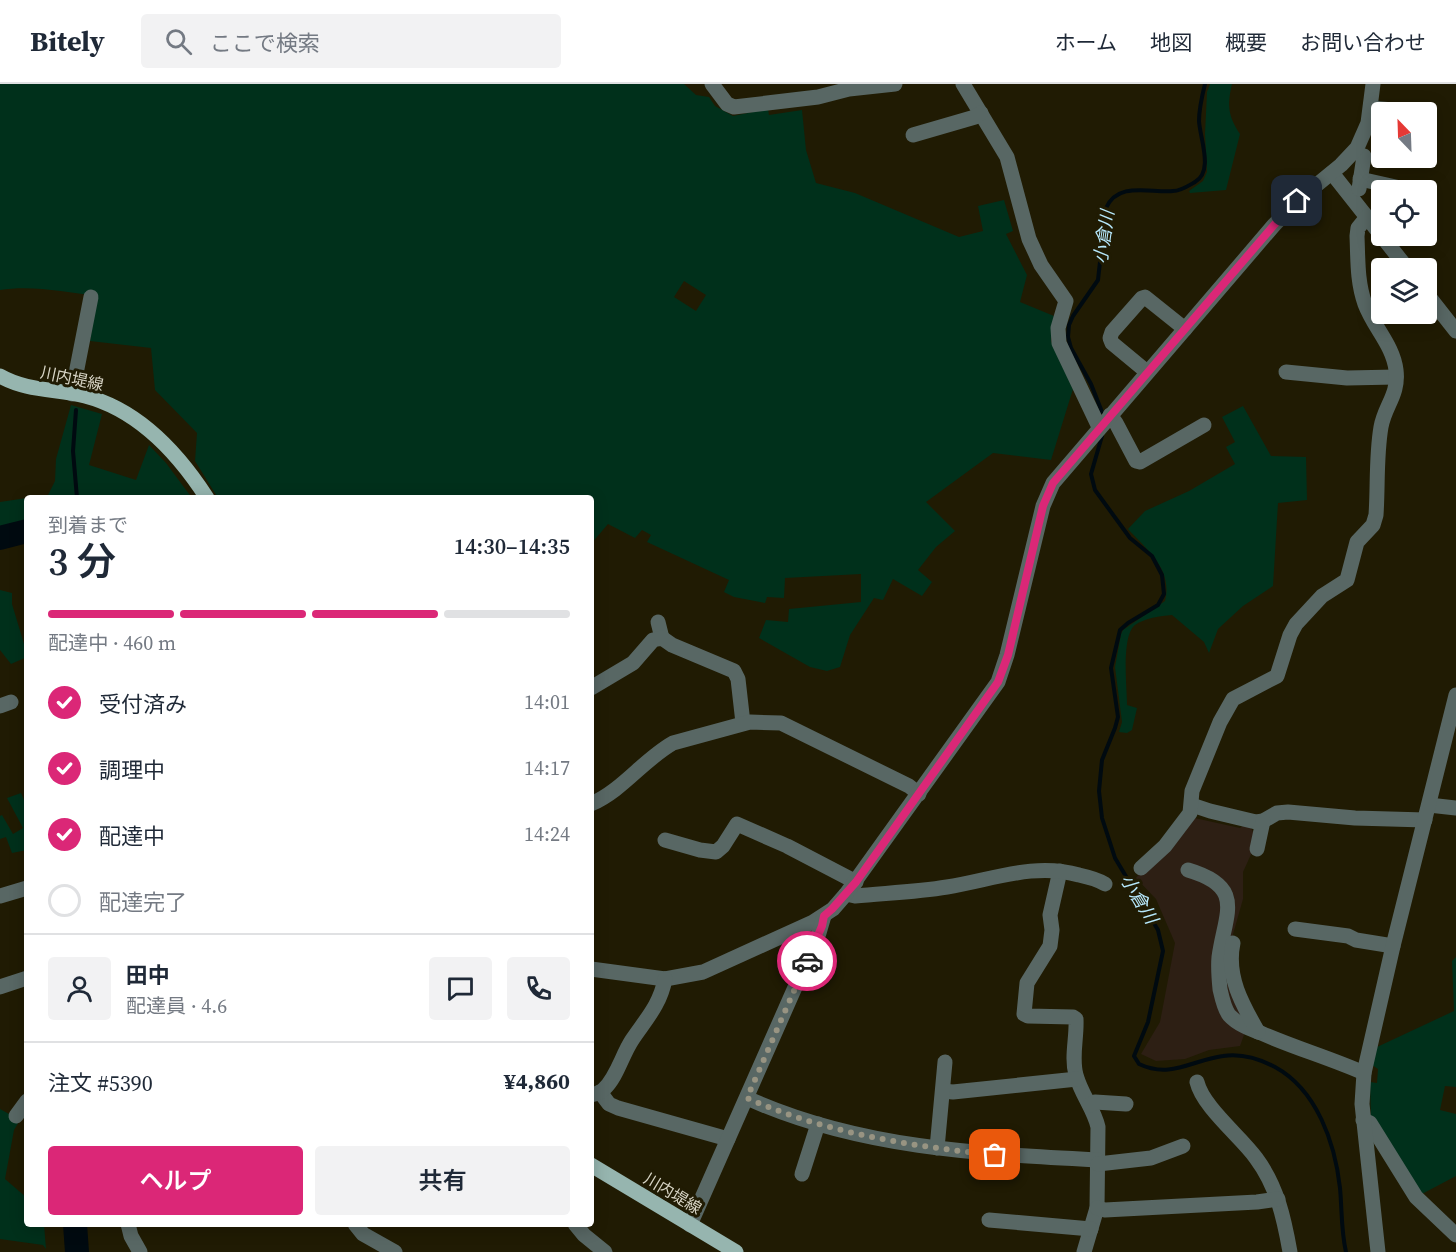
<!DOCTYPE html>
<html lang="ja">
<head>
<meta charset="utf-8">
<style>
  body { margin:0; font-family:"Source Serif 4","Noto Sans JP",serif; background:#f2f2f3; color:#1f2937; height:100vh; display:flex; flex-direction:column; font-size:22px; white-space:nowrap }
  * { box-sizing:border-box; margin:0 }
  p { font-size:20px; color:#747a83 }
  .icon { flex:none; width:33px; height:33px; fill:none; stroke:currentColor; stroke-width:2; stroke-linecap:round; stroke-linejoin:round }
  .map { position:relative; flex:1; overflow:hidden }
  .side { position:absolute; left:24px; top:411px; width:570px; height:732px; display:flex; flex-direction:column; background:#fff; border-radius:6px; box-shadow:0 3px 15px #0003 }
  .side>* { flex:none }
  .needle { width:39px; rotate:337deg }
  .controls { position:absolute; left:1371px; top:18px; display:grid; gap:12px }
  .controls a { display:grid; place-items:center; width:66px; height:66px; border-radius:6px; background:#fff; box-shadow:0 3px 15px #0003; font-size:30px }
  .pin { position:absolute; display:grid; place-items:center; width:51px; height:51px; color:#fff; margin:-26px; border-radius:12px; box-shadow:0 3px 9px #0006 }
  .courier { position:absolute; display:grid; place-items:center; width:60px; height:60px; margin:-30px; border:4px solid #db2777; border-radius:50%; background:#fff; color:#222; box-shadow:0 2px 8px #0007 }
  .head em { font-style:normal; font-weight:600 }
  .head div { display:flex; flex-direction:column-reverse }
  .head { display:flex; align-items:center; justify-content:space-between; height:102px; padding:0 24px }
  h1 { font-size:39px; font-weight:600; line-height:45px }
  .bar { display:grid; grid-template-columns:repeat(4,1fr); gap:9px 6px; align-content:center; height:72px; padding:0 24px }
  .bar i { height:8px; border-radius:4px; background:#e0e1e3 }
  .bar .selected { background:#db2777 }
  .bar p { grid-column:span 4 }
  .line { display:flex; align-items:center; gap:15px; padding:0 24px; border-top:2px solid #e0e1e3 }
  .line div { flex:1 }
  .round { display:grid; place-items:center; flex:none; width:63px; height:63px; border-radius:6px; background:#f2f2f3 }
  ol { padding:0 24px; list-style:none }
  li { display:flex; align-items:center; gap:18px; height:66px }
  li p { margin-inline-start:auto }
  li .icon { padding:6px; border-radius:50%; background:#db2777; color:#fff; stroke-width:4 }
  li:last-child { color:#747a83 }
  li i { width:33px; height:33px; border:3px solid #e0e1e3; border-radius:50% }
  .primary-button { display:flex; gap:12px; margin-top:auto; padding:12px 24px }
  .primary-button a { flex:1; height:69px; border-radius:6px; background:#db2777; color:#fff; font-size:24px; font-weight:600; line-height:69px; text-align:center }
  .primary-button a+a { background:#f2f2f3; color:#1f2937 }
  header { display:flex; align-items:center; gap:36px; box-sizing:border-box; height:84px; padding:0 30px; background:#fff; border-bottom:2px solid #e0e1e3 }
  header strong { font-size:28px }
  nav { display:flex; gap:33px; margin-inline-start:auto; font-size:21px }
  .search { width:420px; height:54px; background:#f2f2f3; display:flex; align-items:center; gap:15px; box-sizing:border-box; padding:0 21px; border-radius:6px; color:#747a83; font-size:22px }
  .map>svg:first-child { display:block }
  .industrial { fill:#2d1f14 }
  .green { fill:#00301b; fill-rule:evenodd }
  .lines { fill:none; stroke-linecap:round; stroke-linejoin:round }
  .stream { stroke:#000a10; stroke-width:4 }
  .river { stroke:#000a10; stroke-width:24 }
  .minor { stroke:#586764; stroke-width:15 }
  .major { stroke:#96b5af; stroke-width:15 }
  .done { stroke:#989482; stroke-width:6; stroke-dasharray:0 10.8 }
  .route { stroke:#db2777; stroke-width:8 }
  .labels { text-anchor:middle; stroke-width:6; stroke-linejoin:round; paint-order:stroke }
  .street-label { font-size:16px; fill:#d8d5c6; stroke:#201b03 }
  .water-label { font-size:18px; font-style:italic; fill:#b7e9fd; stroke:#201b03 }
</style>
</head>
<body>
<header>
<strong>Bitely</strong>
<div class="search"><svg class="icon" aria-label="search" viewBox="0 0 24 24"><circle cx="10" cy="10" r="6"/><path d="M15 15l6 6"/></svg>ここで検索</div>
<nav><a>ホーム</a><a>地図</a><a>概要</a><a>お問い合わせ</a></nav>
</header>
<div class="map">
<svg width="1456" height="1168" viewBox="0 0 1456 1168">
  <rect width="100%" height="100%" fill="#201b03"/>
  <polygon class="industrial" points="1190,733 1240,744 1244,741 1250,742 1255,752 1253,766 1243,788 1243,815 1226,875 1249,937 1240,962 1209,966 1185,975 1156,977 1141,970 1160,938 1175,859 1156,815 1136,794"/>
  <g class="green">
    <path d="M0 0H684L696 11 709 13 715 22 733 32 768 25 769 31 802 26 806 66 816 99 855 109 959 153 983 147 978 122 1004 116 1013 147 1006 150 1027 191 1020 218 1054 232 1051 246V257L1073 305 1051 376 993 369 926 418 955 447 936 463 918 486 932 498 922 512 893 495 883 516 874 514 850 551 840 583 827 587 810 583 759 554 766 536 788 538 789 525 861 518V490L785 494 784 514 767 513 765 519 734 513 724 508 729 496 647 458 651 451 642 446 635 454 608 440 591 460V414H218L195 377 197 349 155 306 151 264 90 257 97 212C65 208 32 201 0 206ZM684 197 706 211 696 227 674 213Z"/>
    <path d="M1210 0H1232C1227 21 1228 32 1240 50L1226 106 1190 109 1189 107 1203 97 1207 88 1205 50 1207 8Z"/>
    <polygon points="71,321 102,330 89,381 136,396 149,361 166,379 192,414 28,414 48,411 55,397 56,375"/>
    <path d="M1243 322 1271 372 1306 373 1307 416 1278 419 1273 502 1243 522 1218 545 1209 569 1204 558 1172 531C1160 532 1145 534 1135 541 1121 552 1127 604 1127 621L1137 624 1132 646 1127 649 1119 648 1122 638 1115 583 1121 550 1123 546 1165 517C1173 485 1147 466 1128 445L1145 427 1189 407 1235 380 1226 363 1235 358 1222 333Z"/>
    <polygon points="27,414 27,457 14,459 0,451 0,418"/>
    <polygon points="0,506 12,509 12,520 27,570 27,573 11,580 0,566"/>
    <polygon points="21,709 27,723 27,766 12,769 6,753 0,755 0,732 2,731 13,750 23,744 7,714"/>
    <polygon points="1456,873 1456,1003 1445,1002 1440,1026 1456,1030 1456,1092 1420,1111 1371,1036 1370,998 1377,999 1378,985 1372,981 1377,963 1454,927 1452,877"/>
    <polygon points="0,1025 20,1036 14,1046 5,1095 27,1114 27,1140 44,1140 46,1165 43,1161 0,1155"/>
  </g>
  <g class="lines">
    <g class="stream">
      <polyline points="76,326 73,367 77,414"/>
      <path d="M1102 328 1091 300 1071 264 1068 253 1069 241 1073 232 1098 196 1106 124C1118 97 1150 109 1173 107 1181 107 1188 102 1195 98 1214 87 1200 55 1199 37 1199 25 1202 12 1205 0"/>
      <path d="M1102 352 1091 390 1095 406 1130 454 1152 472 1162 491 1164 510 1158 521 1128 539 1120 546 1111 584 1118 633 1115 644 1102 676 1099 707 1102 734 1115 774 1158 846 1163 867 1148 938 1134 972 1139 980C1171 995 1192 976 1223 972 1242 969 1258 974 1275 983 1317 1006 1335 1059 1340 1104 1342 1125 1341 1147 1346 1168"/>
    </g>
    <g class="river">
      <polyline points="0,454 27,447"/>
      <polyline points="75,1140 77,1168"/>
    </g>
    <g class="minor">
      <polyline points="712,0 727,20 734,23 818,13 849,5 895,0"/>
      <polyline points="963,0 1007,73 1029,155 1041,181 1066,217 1058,244 1059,259 1099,343"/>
      <polyline points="1371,24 1415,28"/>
      <polyline points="913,51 975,33 981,29"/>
      <polyline points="1332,89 1407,184"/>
      <polyline points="1360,95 1409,106"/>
      <polyline points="1359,105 1364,72"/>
      <polyline points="1426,209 1456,247"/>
      <polyline points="1147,288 1112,259 1110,254 1112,248 1142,214 1145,213 1185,245"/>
      <polyline points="1286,288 1347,294 1396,293"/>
      <polyline points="72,310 91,213"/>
      <polyline points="1110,331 1116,339 1136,377 1140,378 1204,341"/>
      <polyline points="658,538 662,554"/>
      <polyline points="591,604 633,579 653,556 662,554 672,561 734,587 738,595 743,639"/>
      <polyline points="0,622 11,618"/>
      <path d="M591 720C623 706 643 676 673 659L750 638 781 639 909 702 919 710"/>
      <polyline points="1192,721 1210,727 1256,738 1263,737 1277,729 1288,728 1355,734 1425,736"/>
      <polyline points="1429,721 1456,724"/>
      <polyline points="665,756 700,766 716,768 723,762 737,740 787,762 856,798"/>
      <polyline points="1257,765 1263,737"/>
      <path d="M1141 784 1165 762 1190 729 1192 707 1220 638 1233 615 1277 592 1290 551 1296 540 1322 512 1347 496 1357 458 1373 441 1376 431C1378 402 1376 372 1381 343 1385 321 1399 311 1396 286 1393 261 1374 244 1365 220 1357 198 1358 175 1357 152L1358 144 1367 133"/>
      <path d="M1188 786C1246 803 1225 829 1219 873 1218 884 1219 895 1220 905 1222 914 1224 924 1229 931 1237 940 1250 945 1261 949 1295 964 1330 974 1364 989"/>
      <path d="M1060 787 1050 831 1052 846 1050 862 1027 899 1024 930 1028 932 1073 933 1076 935C1077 954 1071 973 1076 991 1081 1010 1094 1025 1098 1043L1097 1124 1084 1168"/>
      <path d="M846 810 855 812C886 809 917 808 947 803 992 796 1034 778 1079 791 1088 793 1097 795 1105 800"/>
      <polyline points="0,812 27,804"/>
      <polyline points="1295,845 1348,852 1356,856 1393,862"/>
      <path d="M1233 859C1226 892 1242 920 1258 948"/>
      <polyline points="591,885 665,895 703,888 813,838 833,825 846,810 998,598 1007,571 1043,422 1053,399 1274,141 1297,117 1341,81 1357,64 1368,39 1373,0"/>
      <polyline points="0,903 27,894"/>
      <path d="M1197 998C1203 1023 1240 1052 1256 1074 1277 1102 1284 1134 1290 1168"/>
      <polyline points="943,1007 953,1008 1077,995"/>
      <polyline points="600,1008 609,1020 618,1024 728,1055"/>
      <path d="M591 1011C596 1010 600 1009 604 1005 617 993 622 971 632 956 646 935 660 921 665 895"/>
      <path d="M747 1014C857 1064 979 1070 1098 1076"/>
      <polyline points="1090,1021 1095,1018 1126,1020"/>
      <polyline points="16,1032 27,1017"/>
      <polyline points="1363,1036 1370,1039 1416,1113 1456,1151"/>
      <polyline points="937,1064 945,978"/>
      <polyline points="1098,1080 1151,1074 1183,1062"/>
      <polyline points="802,1090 818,1040"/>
      <polyline points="1097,1124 1105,1126 1257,1118 1278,1115"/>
      <polyline points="989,1136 1091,1145"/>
      <polyline points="128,1140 131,1152 140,1168"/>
      <polyline points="355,1140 363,1150 395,1168"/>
      <polyline points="575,1140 584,1151 605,1168"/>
      <polyline points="690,1141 819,849 824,832"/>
      <polyline points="1378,1168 1362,1020 1364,989 1393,862 1456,611"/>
    </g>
    <g class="major">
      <path d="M0 292C26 307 56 305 85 312 139 326 178 369 207 414"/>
      <polyline points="591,1081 736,1168"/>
    </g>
  </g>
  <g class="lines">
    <path class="done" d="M807 877 747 1014C825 1049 910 1062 995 1071"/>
    <polyline class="route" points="807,877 822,842 824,832 832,825 856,798 998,598 1008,571 1043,422 1053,399 1274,141 1297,117"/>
  </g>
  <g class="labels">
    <g class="street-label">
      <text transform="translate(72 294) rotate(12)" y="6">川内堤線</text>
      <text transform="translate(673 1109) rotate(31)" y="6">川内堤線</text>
    </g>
    <g class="water-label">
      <text transform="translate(1104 153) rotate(-82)" y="6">小倉川</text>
      <text transform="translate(1139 815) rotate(59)" y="6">小倉川</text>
    </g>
  </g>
</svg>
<div class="controls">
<a><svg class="needle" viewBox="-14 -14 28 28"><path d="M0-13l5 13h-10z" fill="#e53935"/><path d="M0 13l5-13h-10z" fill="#747a83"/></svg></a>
<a><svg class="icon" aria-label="locate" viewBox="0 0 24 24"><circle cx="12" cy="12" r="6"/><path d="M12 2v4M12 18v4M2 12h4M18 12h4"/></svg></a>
<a><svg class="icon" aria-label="layers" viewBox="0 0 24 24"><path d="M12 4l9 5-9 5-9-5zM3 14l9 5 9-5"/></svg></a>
</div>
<div class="pin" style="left:995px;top:1071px;background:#ea580c"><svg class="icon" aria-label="bag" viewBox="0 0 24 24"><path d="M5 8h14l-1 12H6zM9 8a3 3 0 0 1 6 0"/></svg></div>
<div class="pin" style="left:1297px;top:117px;background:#1f2937"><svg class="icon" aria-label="home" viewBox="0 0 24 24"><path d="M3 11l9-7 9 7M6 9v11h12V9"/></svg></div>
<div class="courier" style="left:807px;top:877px"><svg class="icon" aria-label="car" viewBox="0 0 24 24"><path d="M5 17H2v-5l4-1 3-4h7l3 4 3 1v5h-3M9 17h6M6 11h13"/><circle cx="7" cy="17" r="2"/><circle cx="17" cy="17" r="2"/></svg></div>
<section class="side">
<div class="head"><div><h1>3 分</h1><p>到着まで</p></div><em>14:30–14:35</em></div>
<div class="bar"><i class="selected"></i><i class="selected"></i><i class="selected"></i><i></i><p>配達中 · 460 m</p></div>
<ol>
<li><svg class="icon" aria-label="check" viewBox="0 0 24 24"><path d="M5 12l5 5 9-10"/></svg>受付済み<p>14:01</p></li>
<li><svg class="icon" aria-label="check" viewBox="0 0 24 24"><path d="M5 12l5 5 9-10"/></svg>調理中<p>14:17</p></li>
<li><svg class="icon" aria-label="check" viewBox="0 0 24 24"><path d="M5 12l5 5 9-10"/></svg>配達中<p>14:24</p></li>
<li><i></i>配達完了</li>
</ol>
<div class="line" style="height:108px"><a class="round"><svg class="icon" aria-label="person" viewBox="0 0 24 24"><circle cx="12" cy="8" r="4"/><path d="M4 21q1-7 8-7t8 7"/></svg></a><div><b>田中</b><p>配達員 · 4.6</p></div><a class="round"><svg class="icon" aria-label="chat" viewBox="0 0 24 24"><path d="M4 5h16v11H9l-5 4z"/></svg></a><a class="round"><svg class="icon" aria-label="phone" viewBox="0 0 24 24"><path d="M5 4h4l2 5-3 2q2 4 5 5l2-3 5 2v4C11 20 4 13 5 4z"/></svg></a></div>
<div class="line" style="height:78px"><div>注文 #5390</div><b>¥4,860</b></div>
<div class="primary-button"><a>ヘルプ</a><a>共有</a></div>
</section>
</div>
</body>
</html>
